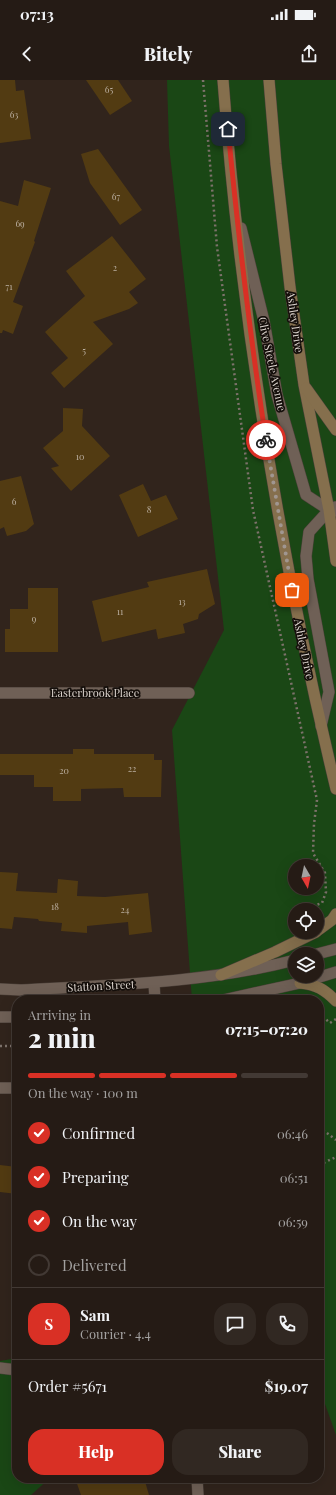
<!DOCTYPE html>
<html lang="en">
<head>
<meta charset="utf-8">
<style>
  body { margin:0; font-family:"Playfair Display",serif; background:#312822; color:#f1f3f6; height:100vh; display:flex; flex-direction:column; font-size:15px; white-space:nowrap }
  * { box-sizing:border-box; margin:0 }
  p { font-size:13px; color:#a3a1a0 }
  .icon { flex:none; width:22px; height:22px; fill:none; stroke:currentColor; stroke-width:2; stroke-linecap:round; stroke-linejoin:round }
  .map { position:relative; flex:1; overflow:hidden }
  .panel { position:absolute; left:12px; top:915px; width:312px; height:488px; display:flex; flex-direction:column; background:#251b15; border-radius:16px; box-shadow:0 4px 16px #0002,0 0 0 1px #423934 }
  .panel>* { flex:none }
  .needle { width:26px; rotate:171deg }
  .tools { position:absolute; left:288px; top:779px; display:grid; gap:8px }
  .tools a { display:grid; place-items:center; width:36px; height:36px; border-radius:50%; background:#251b15; box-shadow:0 4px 16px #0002,0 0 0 1px #423934; font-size:20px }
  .pin { position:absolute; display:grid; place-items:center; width:34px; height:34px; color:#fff; margin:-17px; border-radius:8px; box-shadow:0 2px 6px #0006 }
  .courier { position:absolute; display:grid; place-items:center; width:40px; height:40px; margin:-20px; border:3px solid #d93025; border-radius:50%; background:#fff; color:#222; box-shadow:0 1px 5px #0007 }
  .overview em { font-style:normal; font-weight:800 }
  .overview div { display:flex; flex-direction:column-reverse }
  .overview { display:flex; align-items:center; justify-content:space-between; height:68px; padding:0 16px }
  h1 { font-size:26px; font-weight:800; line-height:30px }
  .bar { display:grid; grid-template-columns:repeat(4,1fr); gap:6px 4px; align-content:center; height:48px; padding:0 16px }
  .bar i { height:5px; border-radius:3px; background:#423934 }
  .bar .current { background:#d93025 }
  .bar p { grid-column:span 4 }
  .line { display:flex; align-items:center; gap:10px; padding:0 16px; border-top:1px solid #423934 }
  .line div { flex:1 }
  .round { display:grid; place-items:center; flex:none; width:42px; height:42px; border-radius:16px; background:#312822 }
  ol { padding:0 16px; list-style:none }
  li { display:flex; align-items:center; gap:12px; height:44px }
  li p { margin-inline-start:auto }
  li .icon { padding:4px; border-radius:50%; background:#d93025; color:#fff; stroke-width:4 }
  li:last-child { color:#a3a1a0 }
  li i { width:22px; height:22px; border:2px solid #423934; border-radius:50% }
  .primary-button { display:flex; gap:8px; margin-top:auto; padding:8px 16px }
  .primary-button a { flex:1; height:46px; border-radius:16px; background:#d93025; color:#fff; font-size:16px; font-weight:800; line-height:46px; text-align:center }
  .primary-button a+a { background:#312822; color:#f1f3f6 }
  .status { display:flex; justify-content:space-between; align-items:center; height:28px; padding:0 20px; background:#251b15; direction:ltr }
  .status svg { height:11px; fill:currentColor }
  header { display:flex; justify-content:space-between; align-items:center; height:52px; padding:0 16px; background:#251b15; font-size:18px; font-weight:800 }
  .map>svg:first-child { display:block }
  .green { fill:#1a4715; fill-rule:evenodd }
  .building { fill:#523b12 }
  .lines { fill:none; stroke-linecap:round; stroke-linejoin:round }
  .minor-casing { stroke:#4c413a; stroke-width:12 }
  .tertiary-casing { stroke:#4c413a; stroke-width:12 }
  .secondary-casing { stroke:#4c413a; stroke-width:12 }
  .path { stroke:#7d726b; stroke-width:2.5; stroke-dasharray:2 3; stroke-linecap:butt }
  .minor { stroke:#6f6056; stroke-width:11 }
  .tertiary { stroke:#6f6056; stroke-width:11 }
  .secondary { stroke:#856f4d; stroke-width:11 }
  .done { stroke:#a09690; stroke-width:4; stroke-dasharray:0 7.2 }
  .route { stroke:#d93025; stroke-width:5 }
  .labels { text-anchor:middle; stroke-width:3.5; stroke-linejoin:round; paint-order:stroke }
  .number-label { font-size:9px; fill:#baae9f }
  .street-label { font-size:11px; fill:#dcd4ce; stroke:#150f0b }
</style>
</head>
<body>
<div class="status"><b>07:13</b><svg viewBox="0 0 49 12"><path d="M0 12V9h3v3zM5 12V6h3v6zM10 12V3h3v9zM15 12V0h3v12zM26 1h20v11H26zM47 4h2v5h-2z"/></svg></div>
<header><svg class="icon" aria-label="back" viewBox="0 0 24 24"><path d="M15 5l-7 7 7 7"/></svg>Bitely<svg class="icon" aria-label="share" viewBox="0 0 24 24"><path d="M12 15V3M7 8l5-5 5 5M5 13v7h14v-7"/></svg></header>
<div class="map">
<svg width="336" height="1415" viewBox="0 0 336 1415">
  <rect width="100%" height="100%" fill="#31241c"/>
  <g class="green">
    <path d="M167 0H336V1355L319 1307V920H192L172 650 224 550 169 66ZM295 786H317V808H295ZM295 830H317V852H295ZM295 874H317V896H295Z"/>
    <polygon points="17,1278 17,1398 50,1398 31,1415 0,1415 0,1281"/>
  </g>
  <g class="building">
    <polygon points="0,0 15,0 16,11 24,10 31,59 0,63"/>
    <polygon points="86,0 118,0 132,21 110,35"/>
    <polygon points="98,69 142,130 120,145 90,103 81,74"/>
    <polygon points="24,100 51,108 34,161 35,162 13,222 23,226 13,254 3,250 2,253 0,253 0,121 18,126"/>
    <polygon points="112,156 146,199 129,212 138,223 129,229 93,242 113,264 64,308 51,293 68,278 45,252 85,216 66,191"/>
    <polygon points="63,328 83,329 82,346 110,376 71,411 51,388 59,386 43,368 63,351"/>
    <polygon points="21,396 34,444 26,451 7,456 4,447 0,449 0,401"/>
    <polygon points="143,404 151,421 166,415 178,439 138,457 119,415"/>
    <polygon points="207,489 215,524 199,534 198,539 183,544 185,553 158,559 156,549 102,562 92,521 149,507 147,502"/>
    <polygon points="28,508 58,508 58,572 5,572 5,549 10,549 10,529 28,529"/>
    <polygon points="73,669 94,669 94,674 154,674 154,680 162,680 161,717 124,717 123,708 81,709 81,721 53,721 53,707 34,707 34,695 0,695 0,674 73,674"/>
    <polygon points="0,792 18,793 16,811 57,813 58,799 78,801 77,816 105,817 148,813 152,852 129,855 128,842 87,846 87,853 61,851 62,843 39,841 38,839 14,837 12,849 0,848"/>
    <polygon points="0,1085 17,1087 17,1114 0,1112"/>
    <polygon points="75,1398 144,1398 149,1415 81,1415"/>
  </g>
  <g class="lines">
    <defs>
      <g id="minor">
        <polyline points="0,613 189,613"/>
        <polyline points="154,903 155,920"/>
        <polyline points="0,1008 17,1008"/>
        <polyline points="0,1288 17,1290"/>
        <polyline points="197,1398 198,1415"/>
      </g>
      <g id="tertiary">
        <polyline points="241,148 264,241 277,315 306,415 329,430 336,431"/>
        <polyline points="321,646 329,612 308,499 306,476 309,452 329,430 335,427"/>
        <polyline points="317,874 336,869"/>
        <path d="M0 909 21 910C113 905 206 903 295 880"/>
        <polyline points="223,920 300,903 336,892"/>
        <polyline points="0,937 17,937"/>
      </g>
      <g id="secondary">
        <path d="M223 0C241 239 280 476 336 709"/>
        <polyline points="269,0 276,84 290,207 304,305 329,430 336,481"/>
        <polyline points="306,308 336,350"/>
        <polyline points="317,851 332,840 336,834"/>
        <polyline points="221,895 275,872 316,852"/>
        <path d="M300 903C317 905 324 909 336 921"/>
      </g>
    </defs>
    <use href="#minor" class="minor-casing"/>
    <use href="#tertiary" class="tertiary-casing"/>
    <use href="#secondary" class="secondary-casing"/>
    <g class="path">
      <polyline points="203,0 217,167 253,430 317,720 314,744 313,773 325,793 326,812 322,823 313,826 307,830"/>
      <polyline points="291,844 295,841"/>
      <polyline points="319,933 330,943 336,939"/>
      <polyline points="0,966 17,966"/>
      <polyline points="319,1047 336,1060"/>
      <polyline points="319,1085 336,1077"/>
    </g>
    <use href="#minor" class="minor"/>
    <use href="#tertiary" class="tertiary"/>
    <use href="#secondary" class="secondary"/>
  </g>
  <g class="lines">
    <polyline class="done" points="266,360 292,510"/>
    <path class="route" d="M228 49C238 153 250 256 266 360"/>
  </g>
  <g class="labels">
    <g class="number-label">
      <text x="109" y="13">65</text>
      <text x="14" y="38">63</text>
      <text x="116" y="120">67</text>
      <text x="20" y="147">69</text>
      <text x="115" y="191">2</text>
      <text x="9" y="210">71</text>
      <text x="84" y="274">5</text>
      <text x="80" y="380">10</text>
      <text x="14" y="425">6</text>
      <text x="149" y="433">8</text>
      <text x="182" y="525">13</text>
      <text x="120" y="535">11</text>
      <text x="34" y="542">9</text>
      <text x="132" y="692">22</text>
      <text x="64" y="694">20</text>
      <text x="55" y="830">18</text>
      <text x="125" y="833">24</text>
    </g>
    <g class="street-label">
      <text transform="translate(295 242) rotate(82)" y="4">Ashley Drive</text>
      <text transform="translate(272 284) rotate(78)" y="4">Clive Steele Avenue</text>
      <text transform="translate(304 569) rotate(78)" y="4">Ashley Drive</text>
      <text x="95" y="617">Easterbrook Place</text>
      <text transform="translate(101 906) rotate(-3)" y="4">Statton Street</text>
    </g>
  </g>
</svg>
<div class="tools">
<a><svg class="needle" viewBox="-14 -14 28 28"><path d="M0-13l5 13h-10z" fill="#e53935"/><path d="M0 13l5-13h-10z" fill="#a3a1a0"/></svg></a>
<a><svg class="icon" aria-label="locate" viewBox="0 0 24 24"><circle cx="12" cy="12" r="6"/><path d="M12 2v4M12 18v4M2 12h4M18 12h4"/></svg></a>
<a><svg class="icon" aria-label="layers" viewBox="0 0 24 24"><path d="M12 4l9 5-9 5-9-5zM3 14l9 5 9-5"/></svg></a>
</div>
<div class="pin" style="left:292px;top:510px;background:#ea580c"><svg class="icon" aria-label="bag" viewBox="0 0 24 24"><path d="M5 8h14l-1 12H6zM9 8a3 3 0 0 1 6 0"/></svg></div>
<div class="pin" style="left:228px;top:49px;background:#1f2937"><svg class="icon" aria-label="home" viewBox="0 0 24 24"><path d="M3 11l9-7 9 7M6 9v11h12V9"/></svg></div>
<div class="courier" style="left:266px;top:360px"><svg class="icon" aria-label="bike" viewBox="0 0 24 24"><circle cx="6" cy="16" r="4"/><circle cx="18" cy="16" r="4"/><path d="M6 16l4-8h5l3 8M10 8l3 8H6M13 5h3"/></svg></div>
<section class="panel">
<div class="overview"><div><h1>2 min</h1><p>Arriving in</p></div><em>07:15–07:20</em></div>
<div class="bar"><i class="current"></i><i class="current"></i><i class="current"></i><i></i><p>On the way · 100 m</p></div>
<ol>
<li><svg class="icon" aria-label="check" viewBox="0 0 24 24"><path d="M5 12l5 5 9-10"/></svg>Confirmed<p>06:46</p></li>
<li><svg class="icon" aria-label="check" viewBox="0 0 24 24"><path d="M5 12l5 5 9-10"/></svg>Preparing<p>06:51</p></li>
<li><svg class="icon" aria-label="check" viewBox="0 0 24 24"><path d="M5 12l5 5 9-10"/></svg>On the way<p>06:59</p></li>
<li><i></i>Delivered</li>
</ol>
<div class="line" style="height:72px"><b class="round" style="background:#d93025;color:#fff">S</b><div><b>Sam</b><p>Courier · 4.4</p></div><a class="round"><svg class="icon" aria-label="chat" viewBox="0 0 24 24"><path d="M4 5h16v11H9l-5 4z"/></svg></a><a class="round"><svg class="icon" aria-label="phone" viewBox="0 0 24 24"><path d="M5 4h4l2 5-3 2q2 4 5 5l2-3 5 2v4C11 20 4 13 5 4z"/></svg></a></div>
<div class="line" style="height:52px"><div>Order #5671</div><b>$19.07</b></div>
<div class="primary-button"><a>Help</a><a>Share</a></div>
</section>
</div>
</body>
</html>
